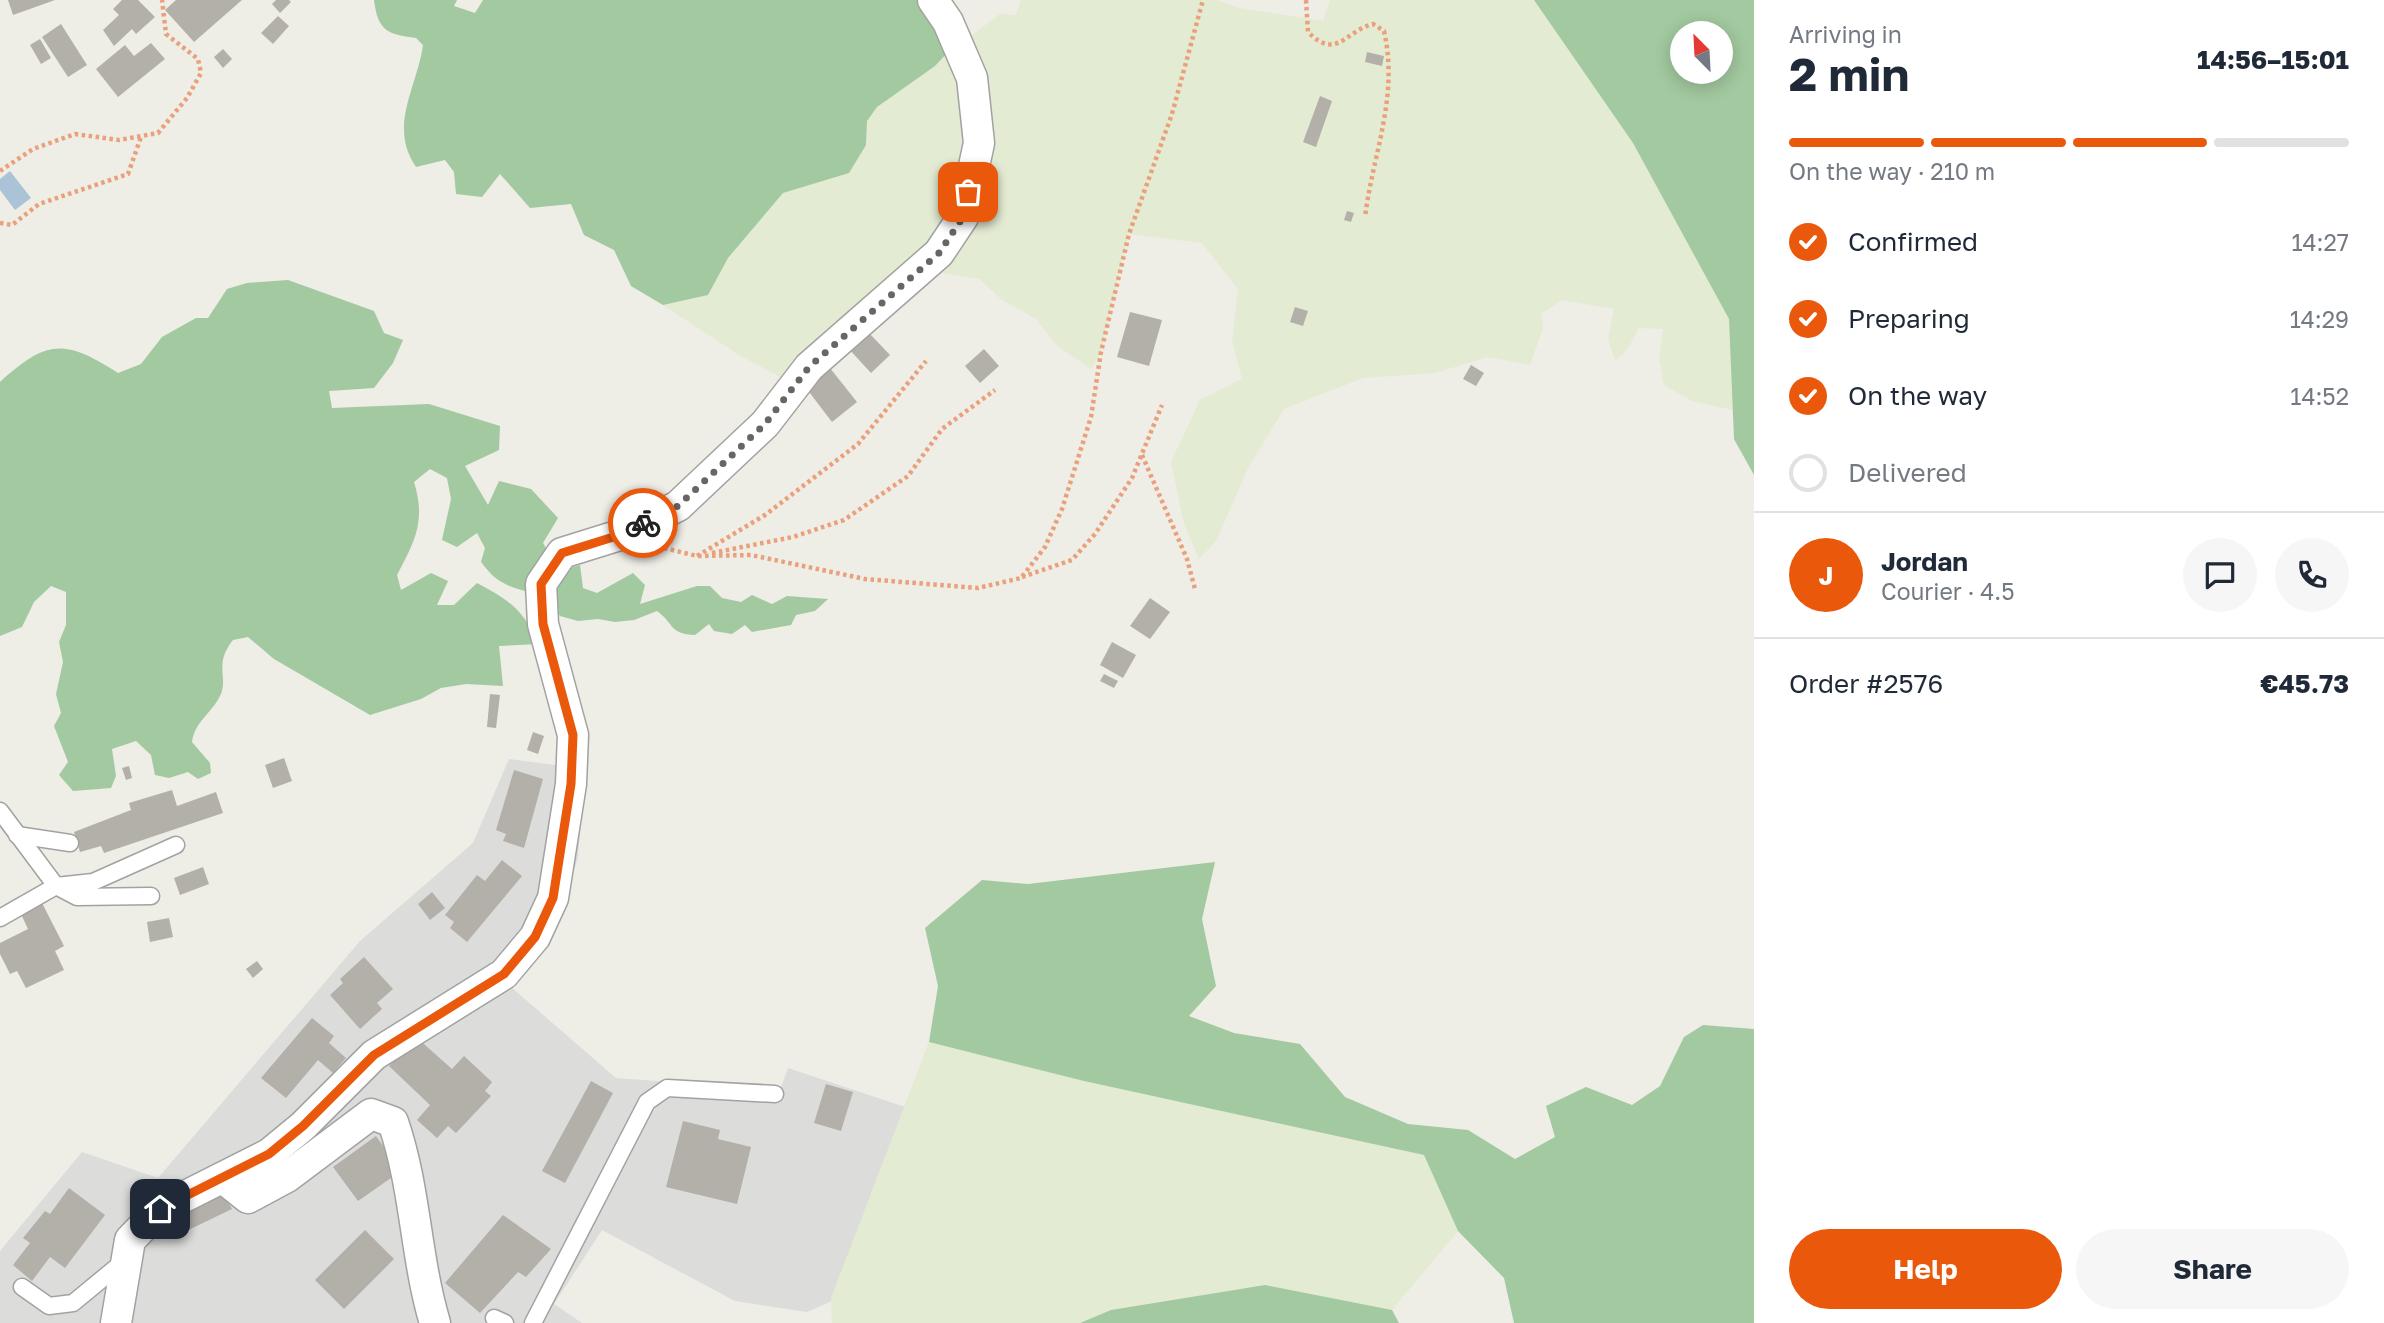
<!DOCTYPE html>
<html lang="en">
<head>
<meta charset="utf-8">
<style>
  body { margin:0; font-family:"Golos Text",sans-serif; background:#f6f6f7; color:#1f2937; height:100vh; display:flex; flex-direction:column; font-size:26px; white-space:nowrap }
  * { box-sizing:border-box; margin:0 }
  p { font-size:23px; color:#747a83 }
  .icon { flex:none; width:38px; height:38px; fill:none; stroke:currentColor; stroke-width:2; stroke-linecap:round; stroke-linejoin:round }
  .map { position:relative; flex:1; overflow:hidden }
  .side { display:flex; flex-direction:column; background:#fff; width:630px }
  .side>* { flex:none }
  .needle { width:46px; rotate:336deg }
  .controls { position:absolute; left:1670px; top:21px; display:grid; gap:14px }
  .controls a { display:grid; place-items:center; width:63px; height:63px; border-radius:50%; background:#fff; box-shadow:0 4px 18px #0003; font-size:35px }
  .pin { position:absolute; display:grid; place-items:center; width:60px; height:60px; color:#fff; margin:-30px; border-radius:14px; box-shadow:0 4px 10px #0006 }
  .courier { position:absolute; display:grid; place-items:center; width:70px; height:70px; margin:-35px; border:5px solid #ea580c; border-radius:50%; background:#fff; color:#222; box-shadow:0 2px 9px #0007 }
  .overview em { font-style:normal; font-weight:700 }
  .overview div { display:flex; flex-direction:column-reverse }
  .overview { display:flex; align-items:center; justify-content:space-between; height:119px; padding:0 35px }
  h1 { font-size:46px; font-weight:700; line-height:52px }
  .bar { display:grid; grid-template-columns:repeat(4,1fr); gap:10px 7px; align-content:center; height:84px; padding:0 35px }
  .bar i { height:9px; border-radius:5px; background:#e0e1e3 }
  .bar .on { background:#ea580c }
  .bar p { grid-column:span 4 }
  .line { display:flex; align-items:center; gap:18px; padding:0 35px; border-top:2px solid #e0e1e3 }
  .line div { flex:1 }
  .round { display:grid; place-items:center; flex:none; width:74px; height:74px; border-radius:37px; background:#f6f6f7 }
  ol { padding:0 35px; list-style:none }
  li { display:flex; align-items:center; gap:21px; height:77px }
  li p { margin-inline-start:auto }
  li .icon { padding:7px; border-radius:50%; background:#ea580c; color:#fff; stroke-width:4 }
  li:last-child { color:#747a83 }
  li i { width:38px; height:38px; border:4px solid #e0e1e3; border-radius:50% }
  .action { display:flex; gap:14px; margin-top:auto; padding:14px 35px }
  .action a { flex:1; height:80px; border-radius:42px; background:#ea580c; color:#fff; font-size:28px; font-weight:700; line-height:80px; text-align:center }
  .action a+a { background:#f6f6f7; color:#1f2937 }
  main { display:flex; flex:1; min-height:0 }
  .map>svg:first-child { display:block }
  .residential { fill:#dcdcdb }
  .farmland { fill:#e4ebd3 }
  .forest { fill:#a2c99f; fill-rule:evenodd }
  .water { fill:#abc3d7 }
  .building { fill:#b3b0a9 }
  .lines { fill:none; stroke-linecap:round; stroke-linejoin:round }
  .service-casing { stroke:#a2a2a2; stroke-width:19 }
  .minor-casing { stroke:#a2a2a2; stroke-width:33 }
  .path { stroke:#eaa07b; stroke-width:4.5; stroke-dasharray:3.5 3.5; stroke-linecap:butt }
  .service { stroke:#fff; stroke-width:16 }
  .minor { stroke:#fff; stroke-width:30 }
  .done { stroke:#676664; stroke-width:7; stroke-dasharray:0 12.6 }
  .route { stroke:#ea580c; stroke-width:9 }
</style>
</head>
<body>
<main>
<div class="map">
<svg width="1754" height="1323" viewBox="0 0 1754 1323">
  <rect width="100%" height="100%" fill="#eeede6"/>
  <polygon class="residential" points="509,759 585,769 578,858 556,927 511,987 616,1078 780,1090 788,1068 905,1107 832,1301 807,1312 735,1301 602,1230 554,1304 582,1323 0,1323 0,1251 82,1152 158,1178 360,941 473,843"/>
  <g class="farmland">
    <polygon points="1021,0 1217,0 1239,8 1323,21 1330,0 1534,0 1633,143 1729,319 1733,410 1692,401 1664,385 1659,358 1663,329 1639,328 1627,350 1615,361 1608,339 1614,309 1562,300 1541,314 1543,328 1530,365 1488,357 1435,373 1363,378 1284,409 1249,466 1216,541 1199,559 1184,524 1171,462 1200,400 1242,379 1232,341 1238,289 1202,243 1129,234 1101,352 1091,369 1056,345 1036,319 1002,300 979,279 907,267 782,378 739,355 663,305 708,295 728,258 783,193 809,185 866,145 867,121 877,107 1000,14 1016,15"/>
    <polygon points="929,1042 1084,1081 1424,1155 1458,1231 1392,1310 1265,1285 1111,1310 1080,1323 832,1323 831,1298"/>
  </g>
  <g class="forest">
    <path d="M374 0H457L454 6 475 13 483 0H918L950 50 935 66 877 107 867 121 866 145 849 173 783 193 728 258 708 295 663 305 631 286 614 250 584 235 571 204 530 208 500 174 482 197 456 194 454 172 445 160 416 167C388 126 417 88 423 45L416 38C387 34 378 31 374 0Z"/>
    <path d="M1534 0H1754V475L1734 439 1729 319 1633 143ZM1682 33H1720V72H1682Z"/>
    <path d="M288 280 374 311 384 333 403 340 393 363 374 388 329 391 332 408 429 404 500 426 499 450 465 466 488 505 499 481 531 489 558 518 543 543 560 571 580 565 583 588 597 593 633 573 645 585 640 604 697 586H710L722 598 741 602 752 595 772 604 787 596 828 599 815 611 796 615 791 625 752 632 745 625 732 634 714 631 709 624 695 635C669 634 674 623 657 611L634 620 615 622 598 619 578 621 560 616C541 587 519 595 497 579 491 575 486 568 481 562L485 548 477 533 457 547 442 540 451 499 447 478 430 469 414 482C426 521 415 541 397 575L401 590 431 573 448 581 437 605H454L477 583C509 600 524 610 538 644L499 646 503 686 466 684 441 688 421 699 370 715 274 659 248 637 233 640C213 665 229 677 220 696 211 714 195 721 192 742L210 763 211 773 198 779 188 772 169 778 155 775 151 755 136 741 112 749 116 776 111 788 73 791 59 775 68 762 54 726 61 713 56 694 63 662 59 642 66 625V592L51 586 34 602 22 627 0 636V382C47 339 65 339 118 373L141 364 162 337 196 318H208L227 289 247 283Z"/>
    <polygon points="1215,862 1202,919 1216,986 1189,1016 1234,1033 1300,1044 1345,1097 1408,1124 1468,1130 1515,1159 1555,1137 1546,1106 1586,1087 1632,1105 1660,1086 1684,1037 1703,1025 1754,1029 1754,1323 1514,1323 1504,1278 1458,1231 1424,1155 1084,1081 929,1042 938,986 925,928 982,880 1028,884"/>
    <polygon points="1265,1285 1392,1310 1399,1323 1080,1323 1111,1310"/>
  </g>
  <polygon class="water" points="10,171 31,198 15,210 0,190 0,179"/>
  <g class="building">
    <polygon points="8,0 55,0 13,15"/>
    <polygon points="122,0 138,0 155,17 136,34 132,29 114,46 103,30 119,15 113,9"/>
    <polygon points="176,0 242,0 194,42 165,10"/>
    <polygon points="276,0 289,0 291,2 280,13 272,4"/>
    <polygon points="278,16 289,26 273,44 261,33"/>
    <polygon points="61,24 87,65 68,77 42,37"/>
    <polygon points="40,39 51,58 41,64 30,45"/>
    <polygon points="151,43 165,59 118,97 96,69 125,45 134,56"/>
    <polygon points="223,49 232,59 223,68 214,57"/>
    <polygon points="1367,52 1384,56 1382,66 1365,62"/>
    <polygon points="1320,96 1332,101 1316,147 1303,142"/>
    <polygon points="1347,211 1354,213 1351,222 1344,220"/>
    <polygon points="1295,307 1308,311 1303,326 1290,322"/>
    <polygon points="1130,312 1162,320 1149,366 1117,357"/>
    <polygon points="868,332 890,355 871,373 849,349"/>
    <polygon points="984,349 999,366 980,383 965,366"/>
    <polygon points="826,363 857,402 832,422 806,388"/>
    <polygon points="1471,365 1484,373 1476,386 1463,379"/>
    <polygon points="1150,598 1170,612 1150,639 1130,626"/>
    <polygon points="1112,642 1136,655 1123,678 1100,665"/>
    <polygon points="1104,674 1118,681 1114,688 1100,681"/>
    <polygon points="490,694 500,695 496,728 487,727"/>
    <polygon points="533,732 544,736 538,754 527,750"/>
    <polygon points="284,758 292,781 273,788 265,765"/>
    <polygon points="129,766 132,778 126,780 122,768"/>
    <polygon points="514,770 543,779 524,848 503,841 506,834 496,830"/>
    <polygon points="172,790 177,806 216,792 223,813 104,853 101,846 80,852 74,832 131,810 129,803"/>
    <polygon points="502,860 522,876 467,942 450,928 454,922 445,915 477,875 485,881"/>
    <polygon points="203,867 209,884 180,895 174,878"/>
    <polygon points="432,892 445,908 430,920 418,904"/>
    <polygon points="42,903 64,946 55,951 64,970 26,988 17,971 10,974 0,954 0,943 28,929 21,914"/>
    <polygon points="169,918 173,937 150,942 147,922"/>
    <polygon points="364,957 393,989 377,1003 382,1009 360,1029 330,995 343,983 340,979"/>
    <polygon points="257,961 263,969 253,978 246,969"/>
    <polygon points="312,1018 334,1036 329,1043 346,1058 333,1073 318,1060 286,1098 261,1078"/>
    <polygon points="416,1037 452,1069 464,1056 492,1082 485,1091 491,1096 456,1133 448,1126 437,1138 417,1120 430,1105 389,1066"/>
    <polygon points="591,1081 613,1093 565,1183 542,1171"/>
    <polygon points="826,1084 853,1092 841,1131 814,1123"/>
    <polygon points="683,1121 720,1130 718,1139 751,1147 737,1204 666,1187"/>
    <polygon points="376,1136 401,1171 358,1201 333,1167"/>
    <polygon points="220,1187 232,1209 178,1235 168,1217"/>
    <polygon points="69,1188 105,1215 65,1268 50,1257 32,1281 13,1265 30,1243 23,1238 45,1211 50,1214"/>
    <polygon points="503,1215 551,1249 526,1277 518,1272 480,1313 445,1283"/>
    <polygon points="365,1230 394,1259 344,1309 315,1280"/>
  </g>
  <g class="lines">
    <defs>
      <g id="service">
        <polyline points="0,811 56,886 77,897 151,896"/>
        <polyline points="17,835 70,843"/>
        <polyline points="0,918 56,886 93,882 176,845"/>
        <polyline points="22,1287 49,1306 73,1303 124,1261"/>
        <polyline points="494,1318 505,1323"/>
        <polyline points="533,1323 647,1102 667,1088 775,1094"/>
      </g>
      <g id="minor">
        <path d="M223 1178 248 1198 287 1177 371 1114 393 1122C416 1189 415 1256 435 1323"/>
        <polyline points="116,1323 130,1240 160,1209 269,1154 303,1126 374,1055 504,974 535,937 553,898 571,784 573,735 543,624 541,584 562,553 623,534 678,506 765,424 809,367 939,253 963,217 979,143 972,78 948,22 933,0"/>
      </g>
    </defs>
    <use href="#service" class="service-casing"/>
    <use href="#minor" class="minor-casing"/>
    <g class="path">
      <path d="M1306 0 1308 32C1337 61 1345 31 1373 24L1384 31C1399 97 1373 153 1365 217"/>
      <polyline points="0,171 33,149 75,134 119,140 158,133 187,98 201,73 198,59 166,34 162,0"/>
      <polyline points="0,223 12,225 39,204 128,174 141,137"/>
      <polyline points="1142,455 1187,559 1195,589"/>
      <polyline points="664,548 697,556 751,555 865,579 978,588 1021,578 1045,547 1062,509 1091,417 1101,352 1129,234 1172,114 1203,0"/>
      <polyline points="712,553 793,537 844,520 908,476 942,429 995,390"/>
      <polyline points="697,556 765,515 858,444 926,361"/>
      <polyline points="1022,577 1072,560 1095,534 1132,478 1162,405"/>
    </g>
    <use href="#service" class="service"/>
    <use href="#minor" class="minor"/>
  </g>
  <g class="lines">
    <polyline class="done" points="643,523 678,506 765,424 809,367 939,253 963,217 968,192"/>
    <polyline class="route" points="160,1209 269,1154 303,1126 374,1055 504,974 535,937 553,898 571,784 573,735 543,624 541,584 562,553 623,534 643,523"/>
  </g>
</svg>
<div class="controls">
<a><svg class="needle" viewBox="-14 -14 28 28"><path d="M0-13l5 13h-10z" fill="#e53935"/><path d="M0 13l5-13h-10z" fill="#747a83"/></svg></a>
</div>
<div class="pin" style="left:968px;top:192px;background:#ea580c"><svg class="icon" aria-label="bag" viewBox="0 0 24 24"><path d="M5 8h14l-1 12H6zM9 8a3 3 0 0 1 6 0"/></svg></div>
<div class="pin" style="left:160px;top:1209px;background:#1f2937"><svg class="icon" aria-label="home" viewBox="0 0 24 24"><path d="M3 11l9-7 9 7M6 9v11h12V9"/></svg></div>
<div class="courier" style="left:643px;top:523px"><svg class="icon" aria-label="bike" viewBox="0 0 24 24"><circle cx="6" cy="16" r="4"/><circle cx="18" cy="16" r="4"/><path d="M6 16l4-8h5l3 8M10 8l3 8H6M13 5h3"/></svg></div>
</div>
<section class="side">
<div class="overview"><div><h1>2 min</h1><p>Arriving in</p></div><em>14:56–15:01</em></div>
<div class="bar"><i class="on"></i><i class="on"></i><i class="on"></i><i></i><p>On the way · 210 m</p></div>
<ol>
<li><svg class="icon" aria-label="check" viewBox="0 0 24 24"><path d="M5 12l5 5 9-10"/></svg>Confirmed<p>14:27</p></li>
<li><svg class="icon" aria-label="check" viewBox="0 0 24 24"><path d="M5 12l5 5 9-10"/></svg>Preparing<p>14:29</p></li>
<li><svg class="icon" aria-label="check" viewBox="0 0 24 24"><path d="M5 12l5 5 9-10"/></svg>On the way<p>14:52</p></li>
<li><i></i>Delivered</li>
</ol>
<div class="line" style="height:126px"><b class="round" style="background:#ea580c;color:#fff">J</b><div><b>Jordan</b><p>Courier · 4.5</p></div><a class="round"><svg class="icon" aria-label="chat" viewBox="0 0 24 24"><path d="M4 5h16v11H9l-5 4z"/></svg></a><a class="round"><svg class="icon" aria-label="phone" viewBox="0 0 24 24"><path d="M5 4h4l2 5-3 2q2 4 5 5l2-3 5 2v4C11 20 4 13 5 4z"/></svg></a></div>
<div class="line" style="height:91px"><div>Order #2576</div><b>€45.73</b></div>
<div class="action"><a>Help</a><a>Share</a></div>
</section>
</main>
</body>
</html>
